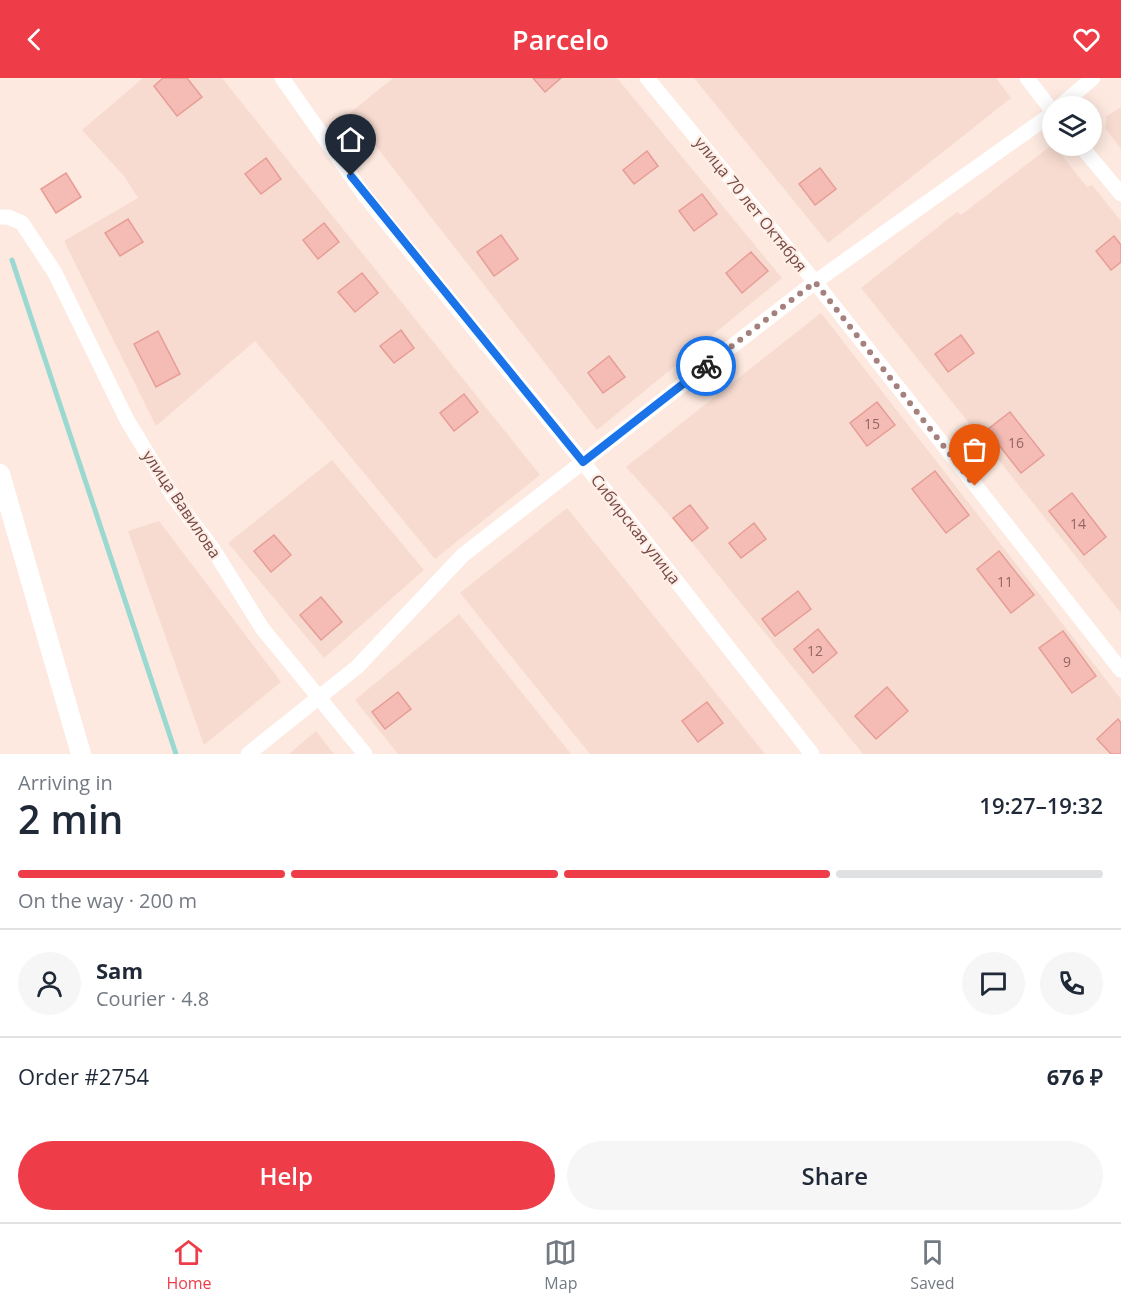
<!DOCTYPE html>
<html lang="en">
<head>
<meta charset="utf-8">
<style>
  body { margin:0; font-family:"Open Sans",sans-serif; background:#f6f6f7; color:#1f2937; height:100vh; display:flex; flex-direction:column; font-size:22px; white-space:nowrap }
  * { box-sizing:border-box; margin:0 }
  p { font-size:20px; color:#747a83 }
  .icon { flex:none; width:33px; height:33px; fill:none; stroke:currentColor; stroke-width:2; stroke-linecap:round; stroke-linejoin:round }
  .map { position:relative; height:676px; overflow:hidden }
  .drawer { display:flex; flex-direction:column; background:#fff; flex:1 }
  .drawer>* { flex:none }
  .buttons { position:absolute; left:1042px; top:18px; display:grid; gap:12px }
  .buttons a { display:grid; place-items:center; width:60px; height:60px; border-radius:50%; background:#fff; box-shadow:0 3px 15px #0003; font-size:30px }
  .pin { position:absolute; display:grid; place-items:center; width:51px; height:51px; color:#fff; margin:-62px -26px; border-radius:50% 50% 50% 0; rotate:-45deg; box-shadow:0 0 6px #0007 }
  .pin .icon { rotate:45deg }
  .courier { position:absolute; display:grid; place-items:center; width:60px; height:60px; margin:-30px; border:4px solid #1a73e8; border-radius:50%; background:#fff; color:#222; box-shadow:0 2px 8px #0007 }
  .headline em { font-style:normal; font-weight:600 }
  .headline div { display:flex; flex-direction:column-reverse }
  .headline { display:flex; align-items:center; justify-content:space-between; height:102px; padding:0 18px }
  h1 { font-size:39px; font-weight:600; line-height:45px }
  .bar { display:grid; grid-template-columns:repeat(4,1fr); gap:9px 6px; align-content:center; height:72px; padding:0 18px }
  .bar i { height:8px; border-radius:4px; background:#e0e1e3 }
  .bar .selected { background:#ee3d48 }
  .bar p { grid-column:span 4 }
  .line { display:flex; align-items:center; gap:15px; padding:0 18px; border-top:2px solid #e0e1e3 }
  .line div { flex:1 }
  .round { display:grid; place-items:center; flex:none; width:63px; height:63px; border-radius:32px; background:#f6f6f7 }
  .button { display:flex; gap:12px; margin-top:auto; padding:12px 18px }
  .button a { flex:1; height:69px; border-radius:36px; background:#ee3d48; color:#fff; font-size:24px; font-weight:600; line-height:69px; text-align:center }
  .button a+a { background:#f6f6f7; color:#1f2937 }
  header { display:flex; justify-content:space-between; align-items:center; height:78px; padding:0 18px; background:#ee3d48; color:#fff; font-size:27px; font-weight:600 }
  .menu { display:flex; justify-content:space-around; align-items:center; height:84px; border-top:2px solid #e0e1e3; background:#fff; font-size:16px; color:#747a83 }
  .menu a { display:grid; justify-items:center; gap:3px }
  .menu .selected { color:#ee3d48 }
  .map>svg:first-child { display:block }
  .residential { fill:#f7dbd0 }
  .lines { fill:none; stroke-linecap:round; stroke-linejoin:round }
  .stream { stroke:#99d9d1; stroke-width:5 }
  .building { fill:#f4bcb5; stroke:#e79d95; stroke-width:1.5 }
  .minor { stroke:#fff; stroke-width:15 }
  .tertiary { stroke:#fff; stroke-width:20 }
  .done { stroke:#a4817c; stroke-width:6; stroke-dasharray:0 10.8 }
  .route { stroke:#1a73e8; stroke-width:8 }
  .labels { text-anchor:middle; stroke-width:4.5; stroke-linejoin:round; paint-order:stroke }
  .number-label { font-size:14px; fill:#946662 }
  .street-label { font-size:16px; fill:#744946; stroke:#ffeee6 }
</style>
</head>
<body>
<header><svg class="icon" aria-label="back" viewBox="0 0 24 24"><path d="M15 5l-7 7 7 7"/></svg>Parcelo<svg class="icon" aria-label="heart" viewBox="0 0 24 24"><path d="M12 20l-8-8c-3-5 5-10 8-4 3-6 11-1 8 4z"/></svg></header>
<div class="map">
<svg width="1121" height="676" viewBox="0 0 1121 676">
  <rect width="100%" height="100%" fill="#fde9df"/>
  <g class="residential">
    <polygon points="143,0 222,0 540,397 435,481 255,263 156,348 64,163 138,120 124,98 82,52"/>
    <polygon points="393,0 617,0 782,200 597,352 350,35"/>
    <polygon points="694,0 996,0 1011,20 828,165"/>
    <polygon points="1121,29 1121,71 1105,50 1107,38"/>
    <polygon points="1053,66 1087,109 1092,107 1121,143 1121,535 861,210 957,134 961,137"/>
    <polygon points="821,235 1121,621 1121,676 863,676 672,440 626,389"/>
    <polygon points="332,382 424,492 324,580 228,465"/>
    <polygon points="567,430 765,676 590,676 460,515"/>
    <polygon points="159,443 281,604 204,667 128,453"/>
    <polygon points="459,536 571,676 398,676 355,622"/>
    <polygon points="316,653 334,676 289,676"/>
  </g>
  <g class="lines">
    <polyline class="stream" points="12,182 176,676"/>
  </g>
  <g class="building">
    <polygon points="163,0 187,0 202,19 177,38 154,8"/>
    <polygon points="533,0 561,0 545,14"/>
    <polygon points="647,73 658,88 634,106 623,92"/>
    <polygon points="266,80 281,101 261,116 245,96"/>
    <polygon points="820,90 836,111 815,127 799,106"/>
    <polygon points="66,95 81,119 56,135 41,111"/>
    <polygon points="702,116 717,136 694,153 679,133"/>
    <polygon points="128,141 143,164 120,178 105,155"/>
    <polygon points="324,145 339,164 318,181 303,162"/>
    <polygon points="501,157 518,181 494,198 477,174"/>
    <polygon points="1114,158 1121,167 1121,184 1111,192 1096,173"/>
    <polygon points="751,174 768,193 742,215 726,195"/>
    <polygon points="362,195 378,215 355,234 338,214"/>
    <polygon points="401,252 414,270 394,285 380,268"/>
    <polygon points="158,253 180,296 156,309 134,266"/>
    <polygon points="961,257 974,275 948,294 935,276"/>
    <polygon points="609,278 625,299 603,315 588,295"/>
    <polygon points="464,316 478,334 454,353 440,335"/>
    <polygon points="877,324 895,347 867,368 850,345"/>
    <polygon points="1010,334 1044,377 1021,395 987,352"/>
    <polygon points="935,393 969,437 946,455 912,411"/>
    <polygon points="1072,415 1106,459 1084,477 1049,433"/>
    <polygon points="690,427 708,450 692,463 673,440"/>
    <polygon points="754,445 766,461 741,480 729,465"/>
    <polygon points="274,457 291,477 271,494 254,473"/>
    <polygon points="999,473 1034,517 1011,535 977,491"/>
    <polygon points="798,513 811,531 775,558 762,541"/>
    <polygon points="321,519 342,544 321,562 300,537"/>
    <polygon points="818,551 837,575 813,595 794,571"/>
    <polygon points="1063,553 1096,598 1072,615 1039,570"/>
    <polygon points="887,609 908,633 876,661 855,638"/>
    <polygon points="398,614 411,631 385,651 372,634"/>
    <polygon points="707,624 723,645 698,664 682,643"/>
    <polygon points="1118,641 1121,645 1121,676 1111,676 1097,661"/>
  </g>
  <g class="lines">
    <g class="minor">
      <polyline points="282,0 365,118 583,384 812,676"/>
      <polyline points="647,0 815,204 1121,592"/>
      <polyline points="1027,0 1053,34"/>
      <polyline points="1060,28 1093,0"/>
      <polyline points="1081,68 1121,116"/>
      <polyline points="0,139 8,139 22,145 55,195 127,342 173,418 213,471 262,550 365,676"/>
      <polyline points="248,676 357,589 463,477 815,204 1053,35"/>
    </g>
    <polyline class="tertiary" points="0,396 81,676"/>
  </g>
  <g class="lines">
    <polyline class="done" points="706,288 815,204 975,408"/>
    <polyline class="route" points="351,98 583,384 706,288"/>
  </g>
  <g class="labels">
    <g class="number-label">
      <text x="872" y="351">15</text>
      <text x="1016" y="370">16</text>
      <text x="1078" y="451">14</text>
      <text x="1005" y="509">11</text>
      <text x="815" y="578">12</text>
      <text x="1067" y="589">9</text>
    </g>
    <g class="street-label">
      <text transform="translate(751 126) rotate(51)" y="6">улица 70 лет Октября</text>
      <text transform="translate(182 426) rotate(56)" y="6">улица Вавилова</text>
      <text transform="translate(636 451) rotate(52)" y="6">Сибирская улица</text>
    </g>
  </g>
</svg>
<div class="buttons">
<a><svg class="icon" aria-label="layers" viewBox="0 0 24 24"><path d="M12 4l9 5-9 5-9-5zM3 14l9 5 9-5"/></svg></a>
</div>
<div class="pin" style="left:975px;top:408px;background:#ea580c"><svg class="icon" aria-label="bag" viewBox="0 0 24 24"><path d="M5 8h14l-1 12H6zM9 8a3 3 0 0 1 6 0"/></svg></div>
<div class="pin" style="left:351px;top:98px;background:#1f2937"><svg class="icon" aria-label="home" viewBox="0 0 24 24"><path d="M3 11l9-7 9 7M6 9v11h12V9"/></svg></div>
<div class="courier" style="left:706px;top:288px"><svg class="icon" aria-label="bike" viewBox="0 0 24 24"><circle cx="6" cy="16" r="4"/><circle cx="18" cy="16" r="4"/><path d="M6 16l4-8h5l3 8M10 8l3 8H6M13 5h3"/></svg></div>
</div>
<section class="drawer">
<div class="headline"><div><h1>2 min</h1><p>Arriving in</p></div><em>19:27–19:32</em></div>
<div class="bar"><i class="selected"></i><i class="selected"></i><i class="selected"></i><i></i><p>On the way · 200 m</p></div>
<div class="line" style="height:108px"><a class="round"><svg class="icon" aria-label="person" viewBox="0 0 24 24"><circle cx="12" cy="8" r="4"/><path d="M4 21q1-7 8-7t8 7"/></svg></a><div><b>Sam</b><p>Courier · 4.8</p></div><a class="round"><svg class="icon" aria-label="chat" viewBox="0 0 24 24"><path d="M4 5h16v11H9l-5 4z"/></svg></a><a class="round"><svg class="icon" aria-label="phone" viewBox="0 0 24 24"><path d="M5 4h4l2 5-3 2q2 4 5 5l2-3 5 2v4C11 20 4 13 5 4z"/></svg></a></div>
<div class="line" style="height:78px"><div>Order #2754</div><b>676 ₽</b></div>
<div class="button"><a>Help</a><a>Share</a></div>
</section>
<nav class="menu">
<a class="selected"><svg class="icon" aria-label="home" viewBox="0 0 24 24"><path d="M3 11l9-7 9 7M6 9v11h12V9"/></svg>Home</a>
<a><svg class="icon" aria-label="map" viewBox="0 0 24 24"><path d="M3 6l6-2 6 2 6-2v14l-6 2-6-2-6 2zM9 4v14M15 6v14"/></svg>Map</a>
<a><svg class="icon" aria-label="saved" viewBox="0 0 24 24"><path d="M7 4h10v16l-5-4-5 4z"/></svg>Saved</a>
</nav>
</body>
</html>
